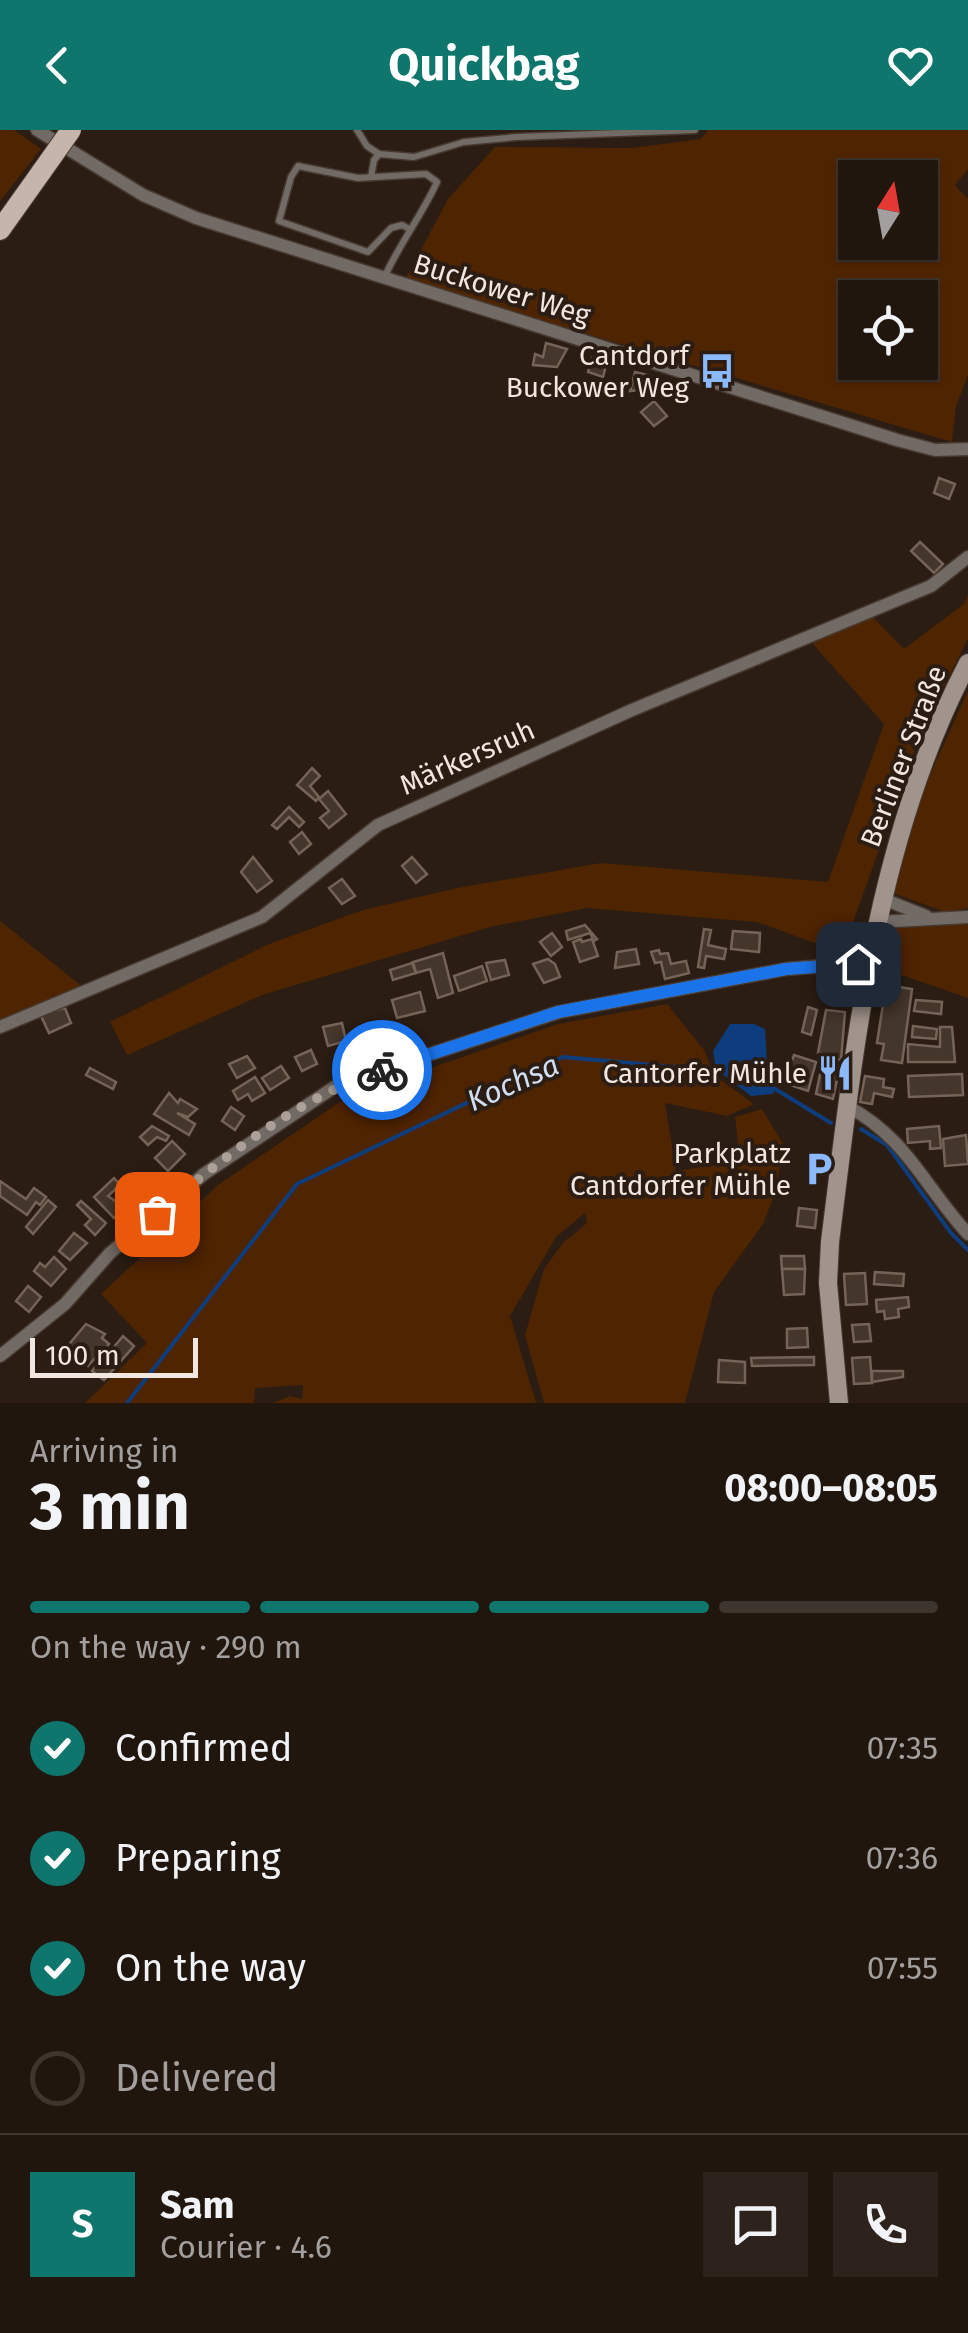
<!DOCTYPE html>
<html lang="en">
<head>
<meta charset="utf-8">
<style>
  body { margin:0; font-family:"Fira Sans",sans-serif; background:#2d231c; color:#f1f3f6; height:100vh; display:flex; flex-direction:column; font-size:38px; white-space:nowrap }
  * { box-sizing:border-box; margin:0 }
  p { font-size:32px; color:#a29f9e }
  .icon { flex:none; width:55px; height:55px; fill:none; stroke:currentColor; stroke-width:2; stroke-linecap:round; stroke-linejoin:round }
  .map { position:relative; height:1273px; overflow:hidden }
  .sheet { display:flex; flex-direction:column; background:#20160e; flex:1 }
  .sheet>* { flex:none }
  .needle { width:65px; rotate:11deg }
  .fabs { position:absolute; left:838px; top:30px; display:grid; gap:20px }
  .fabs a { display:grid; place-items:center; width:100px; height:100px; border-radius:0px; background:#20160e; box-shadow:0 2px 8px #0004,0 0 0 2px #3d352e; font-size:50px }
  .scale { position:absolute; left:30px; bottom:25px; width:168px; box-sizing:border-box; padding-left:10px; border:5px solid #f1e7e0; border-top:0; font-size:28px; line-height:35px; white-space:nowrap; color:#f1e7e0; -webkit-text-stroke:8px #2b1d13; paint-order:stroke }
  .pin { position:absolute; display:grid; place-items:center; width:85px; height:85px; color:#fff; margin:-42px; border-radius:20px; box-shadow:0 5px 15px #0006 }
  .courier { position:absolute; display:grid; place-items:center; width:100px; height:100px; margin:-50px; border:8px solid #1a73e8; border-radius:50%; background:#fff; color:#222; box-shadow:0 2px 12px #0007 }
  .overview em { font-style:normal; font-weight:700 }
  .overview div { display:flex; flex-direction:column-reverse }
  .overview { display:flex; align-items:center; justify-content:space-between; height:170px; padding:0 30px }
  h1 { font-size:65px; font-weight:700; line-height:75px }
  .bar { display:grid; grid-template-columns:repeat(4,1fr); gap:15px 10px; align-content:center; height:120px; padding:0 30px }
  .bar i { height:12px; border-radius:8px; background:#3d352e }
  .bar .current { background:#0f766e }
  .bar p { grid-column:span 4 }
  .line { display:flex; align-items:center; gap:25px; padding:0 30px; border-top:2px solid #3d352e }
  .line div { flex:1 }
  .round { display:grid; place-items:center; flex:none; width:105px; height:105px; border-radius:0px; background:#2d231c }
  ol { padding:0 30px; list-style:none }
  li { display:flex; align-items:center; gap:30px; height:110px }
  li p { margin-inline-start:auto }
  li .icon { padding:10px; border-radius:50%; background:#0f766e; color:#fff; stroke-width:4 }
  li:last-child { color:#a29f9e }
  li i { width:55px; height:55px; border:5px solid #3d352e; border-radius:50% }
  header { display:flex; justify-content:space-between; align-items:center; height:130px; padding:0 30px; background:#0f766e; color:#fff; font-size:45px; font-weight:700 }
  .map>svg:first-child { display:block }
  .green { fill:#4f2400; fill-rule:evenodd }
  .water { fill:#0e3d7d }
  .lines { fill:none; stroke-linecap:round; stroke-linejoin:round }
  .stream { stroke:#0e3d7d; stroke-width:4 }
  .building { fill:#45362b; stroke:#756358; stroke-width:2.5 }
  .lane-casing { stroke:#473930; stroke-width:9 }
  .street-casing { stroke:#473930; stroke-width:15 }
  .secondary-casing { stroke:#473930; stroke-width:20 }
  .primary-casing { stroke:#473930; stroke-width:22 }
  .lane { stroke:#726a65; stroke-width:6 }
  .street { stroke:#726a65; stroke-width:12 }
  .secondary { stroke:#a1948c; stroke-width:18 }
  .primary { stroke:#c5b5aa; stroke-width:20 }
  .primary-bridge-casing { stroke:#473930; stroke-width:22; stroke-linecap:butt }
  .primary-bridge { stroke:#c5b5aa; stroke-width:20 }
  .done { stroke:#aca098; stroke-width:10; stroke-dasharray:0 18 }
  .route { stroke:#1a73e8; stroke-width:12 }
  .labels { text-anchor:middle; stroke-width:8; stroke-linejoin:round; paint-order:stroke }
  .street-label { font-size:28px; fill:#f1e7e0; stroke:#2b1d13 }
  .poi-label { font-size:28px; fill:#f1e7e0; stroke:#2b1d13; text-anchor:end }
  .water-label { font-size:30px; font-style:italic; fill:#d1def2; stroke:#2b1d13 }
</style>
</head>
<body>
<header><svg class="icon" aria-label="back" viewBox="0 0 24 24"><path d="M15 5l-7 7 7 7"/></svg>Quickbag<svg class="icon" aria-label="heart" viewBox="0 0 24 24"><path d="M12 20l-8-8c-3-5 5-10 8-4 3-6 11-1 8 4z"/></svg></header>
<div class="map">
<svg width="968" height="1273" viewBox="0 0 968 1273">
  <rect width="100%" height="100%" fill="#2b1d13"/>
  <g class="green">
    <polygon points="0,0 14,0 41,19 0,71"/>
    <path d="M708 0H968V39L955 55 968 69V245L956 276 952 312 405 150 448 69 495 17 632 18 701 9ZM855 48H920V112H855ZM855 168H920V232H855Z"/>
    <polygon points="968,465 968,508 919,608 842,823 757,792 587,778 490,797 262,865 127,925 110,892 269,814 363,780 457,758 601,733 828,752 884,594 813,514 822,506 871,485 904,519 964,474"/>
    <polygon points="968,561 968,778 945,782 893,763 916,676"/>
    <polygon points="0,791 84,858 0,889"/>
    <polygon points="968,792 968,868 878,837 887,798"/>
    <polygon points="667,874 704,920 715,946 754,974 727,986 665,973 676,1041 740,1031 735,987 762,979 783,1014 777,1058 763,1094 714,1162 685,1273 544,1273 525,1205 544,1139 563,1113 587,1093 585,1083 556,1107 510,1186 536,1273 273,1273 290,1266 302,1269 303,1255 255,1258 254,1273 85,1273 147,1213 101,1164 218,1055 347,967 558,894"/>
  </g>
  <polygon class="water" points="730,894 754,894 765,899 768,950 776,957 773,964 751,966 716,939 713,921"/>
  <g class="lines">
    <g class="stream">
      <polyline points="772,957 831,993"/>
      <polyline points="861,999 887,1015 951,1103 968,1120"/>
      <polyline points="127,1273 297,1054 563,927 720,941"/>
    </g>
  </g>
  <g class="building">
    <polygon points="546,213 567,219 557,237 533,235 535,224 543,227"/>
    <polygon points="592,228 607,232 603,247 588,242"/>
    <polygon points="635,242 651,246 648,259 630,261"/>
    <polygon points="654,271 667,286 654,296 641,282"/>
    <polygon points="939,348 955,354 949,369 934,363"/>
    <polygon points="920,412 943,434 934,443 911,421"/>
    <polygon points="312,638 320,646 310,656 319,667 316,671 297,655"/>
    <polygon points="328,661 346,684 329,698 320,688 329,681 319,669"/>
    <polygon points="289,677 304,692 299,697 289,687 277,699 272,695"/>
    <polygon points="302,702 311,714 299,724 290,712"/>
    <polygon points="253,727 272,751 257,762 241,742"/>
    <polygon points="412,727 427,744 416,753 402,736"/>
    <polygon points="342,749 355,766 342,774 329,758"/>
    <polygon points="585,795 597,809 594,811 590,803 568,810 566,801"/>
    <polygon points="704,799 711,800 708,815 726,819 724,829 706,826 704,838 698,837"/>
    <polygon points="733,801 760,803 759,822 731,819"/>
    <polygon points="552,803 562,817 551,826 540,812"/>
    <polygon points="581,809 582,812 592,809 598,826 580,832 573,812"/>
    <polygon points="636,819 639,834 615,838 617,822"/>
    <polygon points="659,820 660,824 668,823 671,834 686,831 689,843 665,849 661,832 655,833 651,822"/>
    <polygon points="443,823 453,863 438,868 430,839 416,843 413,832"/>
    <polygon points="548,829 555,834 560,847 544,853 533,834"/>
    <polygon points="505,830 509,845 491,850 486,833"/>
    <polygon points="412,833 416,843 393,850 390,840"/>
    <polygon points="482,836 487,851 459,861 454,846"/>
    <polygon points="886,855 912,859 902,933 881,930 884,914 877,913"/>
    <polygon points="420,862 425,881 397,888 392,870"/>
    <polygon points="916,870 942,872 941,884 914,881"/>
    <polygon points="808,877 817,880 811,905 802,902"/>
    <polygon points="65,878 71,893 49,903 40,884"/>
    <polygon points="826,880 845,882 841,930 818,923"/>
    <polygon points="342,893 346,911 328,916 323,897"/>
    <polygon points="913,896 937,899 936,909 912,907"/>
    <polygon points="940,897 952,897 955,932 908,932 908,914 940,917"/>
    <polygon points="311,920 317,934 302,941 295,927"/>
    <polygon points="794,925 816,932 808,961 784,953"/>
    <polygon points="824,925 841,930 833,969 816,964"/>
    <polygon points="247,926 255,938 237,948 229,934"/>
    <polygon points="281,936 289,948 270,960 262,948"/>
    <polygon points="90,938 116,952 113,959 86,945"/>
    <polygon points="962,944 963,965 909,967 908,946"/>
    <polygon points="865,946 884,949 883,957 894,959 892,967 874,963 872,974 860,972"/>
    <polygon points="255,947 265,963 252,971 248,964 238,970 233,961"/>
    <polygon points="169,963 178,973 180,969 197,979 188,987 177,983 195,994 189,1005 154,984"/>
    <polygon points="231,977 244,986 235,1000 222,991"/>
    <polygon points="152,996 169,1006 166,1011 157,1007 148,1015 140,1007"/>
    <polygon points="939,996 941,1018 930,1019 930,1011 908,1013 907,999"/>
    <polygon points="966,1005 968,1034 945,1036 943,1009"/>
    <polygon points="172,1011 185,1024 168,1041 155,1028"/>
    <polygon points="128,1046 142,1062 132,1073 122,1063 126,1060 122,1052"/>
    <polygon points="114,1048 120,1055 108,1066 125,1078 114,1088 94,1067"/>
    <polygon points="0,1051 26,1069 34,1058 46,1067 40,1075 36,1072 27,1085 0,1066"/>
    <polygon points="48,1070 56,1077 33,1104 26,1097"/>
    <polygon points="81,1071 106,1093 95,1105 85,1095 91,1089 77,1075"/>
    <polygon points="799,1078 817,1080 815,1098 797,1096"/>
    <polygon points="74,1103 87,1113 70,1130 59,1121"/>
    <polygon points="781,1126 804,1126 805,1139 782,1139"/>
    <polygon points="54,1127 66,1139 51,1156 34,1141 40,1133 45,1137"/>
    <polygon points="782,1139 805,1139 804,1164 784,1165"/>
    <polygon points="875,1142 904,1144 903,1156 874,1154"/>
    <polygon points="865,1143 867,1174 846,1175 844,1144"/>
    <polygon points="28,1156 41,1167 29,1182 16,1171"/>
    <polygon points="908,1167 909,1177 898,1179 899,1187 885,1189 884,1181 877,1182 876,1170"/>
    <polygon points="86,1194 105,1204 102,1208 109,1214 105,1219 109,1223 123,1206 134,1216 104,1250 92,1241 101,1230 97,1226 88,1236 81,1230 85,1225 77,1218 72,1224 65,1219"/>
    <polygon points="869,1194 871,1211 854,1212 852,1195"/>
    <polygon points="807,1198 808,1217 787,1218 787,1199"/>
    <polygon points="814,1227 814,1235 752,1236 751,1228"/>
    <polygon points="870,1227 872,1253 854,1254 852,1228"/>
    <polygon points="719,1230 745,1232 745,1253 718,1252"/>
    <polygon points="872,1241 903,1241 903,1247 872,1252"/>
  </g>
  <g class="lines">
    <defs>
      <g id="lane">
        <polyline points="357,0 367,16 379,24 414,27 464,12 517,7 695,0"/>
        <polyline points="371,47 374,30 379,24"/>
        <path d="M385 146C400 113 422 85 437 52L426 44 358 48 298 36 291 47 279 91 368 122 391 98 402 95 409 99"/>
      </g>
      <g id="street">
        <polyline points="37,0 143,65 196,88 897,310 935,320 968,319"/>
        <polyline points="883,769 926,786"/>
        <polyline points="877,792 968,787"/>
        <polyline points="0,897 262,787 378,695 632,580 931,456 968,427"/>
        <path d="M847 976C907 1008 924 1056 968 1104"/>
        <polyline points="0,1226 65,1174 110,1123 204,1044 339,954 559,882 786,839 857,833 868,836"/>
      </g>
      <path id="secondary" d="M839 1273 828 1153 830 1112C855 914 874 712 968 533"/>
      <polyline id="primary" points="0,100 42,41"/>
    </defs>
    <use href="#lane" class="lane-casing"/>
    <use href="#street" class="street-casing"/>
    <use href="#secondary" class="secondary-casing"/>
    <use href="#primary" class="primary-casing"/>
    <use href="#lane" class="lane"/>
    <use href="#street" class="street"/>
    <use href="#secondary" class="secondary"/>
    <use href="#primary" class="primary"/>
    <defs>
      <polyline id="primary-bridge" points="42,41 71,0"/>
    </defs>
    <use href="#primary-bridge" class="primary-bridge-casing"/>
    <use href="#primary-bridge" class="primary-bridge"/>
  </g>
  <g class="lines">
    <path class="done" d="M157 1084C223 1027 300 967 382 940"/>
    <polyline class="route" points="382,940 558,882 786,839 858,834"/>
  </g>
  <defs>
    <symbol id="bus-bare" viewBox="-9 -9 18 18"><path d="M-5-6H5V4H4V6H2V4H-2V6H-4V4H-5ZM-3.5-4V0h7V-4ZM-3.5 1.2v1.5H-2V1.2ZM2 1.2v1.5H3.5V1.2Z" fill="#8cb9fc" stroke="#2b1d13" stroke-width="2.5" paint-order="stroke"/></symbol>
    <symbol id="restaurant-bare" viewBox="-9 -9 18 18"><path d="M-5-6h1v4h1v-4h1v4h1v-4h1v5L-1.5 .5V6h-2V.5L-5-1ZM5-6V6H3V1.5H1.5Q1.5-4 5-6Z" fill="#8cb9fc" stroke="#2b1d13" stroke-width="2.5" paint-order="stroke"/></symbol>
    <symbol id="parking-bare" viewBox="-9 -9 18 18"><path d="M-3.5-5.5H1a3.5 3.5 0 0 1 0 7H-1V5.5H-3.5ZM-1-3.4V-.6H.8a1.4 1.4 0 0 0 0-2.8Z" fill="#8cb9fc" stroke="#2b1d13" stroke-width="2.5" paint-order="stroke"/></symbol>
  </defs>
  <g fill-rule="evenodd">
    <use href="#bus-bare" x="692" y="216" width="50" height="50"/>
    <use href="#restaurant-bare" x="810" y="918" width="50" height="50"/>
    <use href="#parking-bare" x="794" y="1014" width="50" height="50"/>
  </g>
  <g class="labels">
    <g class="street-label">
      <text transform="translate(502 159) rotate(17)" y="10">Buckower Weg</text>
      <text transform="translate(903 626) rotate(-69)" y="10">Berliner Straße</text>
      <text transform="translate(467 627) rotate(-24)" y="10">Märkersruh</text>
    </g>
    <g class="poi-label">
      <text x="689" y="235">Cantdorf<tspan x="689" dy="32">Buckower Weg</tspan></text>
      <text x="807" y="953">Cantorfer Mühle</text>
      <text x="791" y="1033">Parkplatz<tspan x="791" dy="32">Cantdorfer Mühle</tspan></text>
    </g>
    <g class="water-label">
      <text transform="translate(513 953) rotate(-24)" y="10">Kochsa</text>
    </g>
  </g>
</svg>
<div class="fabs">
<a><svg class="needle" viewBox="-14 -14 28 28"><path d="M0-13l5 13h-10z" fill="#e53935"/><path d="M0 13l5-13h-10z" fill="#a29f9e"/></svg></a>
<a><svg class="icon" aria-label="locate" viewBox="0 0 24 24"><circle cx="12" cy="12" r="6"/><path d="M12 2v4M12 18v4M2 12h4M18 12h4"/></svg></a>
</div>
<div class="scale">100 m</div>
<div class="pin" style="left:157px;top:1084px;background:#ea580c"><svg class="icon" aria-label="bag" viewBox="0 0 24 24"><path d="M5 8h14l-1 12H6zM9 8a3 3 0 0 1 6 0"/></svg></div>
<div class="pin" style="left:858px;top:834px;background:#1f2937"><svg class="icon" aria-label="home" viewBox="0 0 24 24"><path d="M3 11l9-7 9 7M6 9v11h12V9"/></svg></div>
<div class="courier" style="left:382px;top:940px"><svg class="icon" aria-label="bike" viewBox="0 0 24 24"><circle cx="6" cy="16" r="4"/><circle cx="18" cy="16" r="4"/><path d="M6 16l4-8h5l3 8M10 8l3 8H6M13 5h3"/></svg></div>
</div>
<section class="sheet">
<div class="overview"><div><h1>3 min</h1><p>Arriving in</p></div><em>08:00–08:05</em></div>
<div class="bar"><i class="current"></i><i class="current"></i><i class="current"></i><i></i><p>On the way · 290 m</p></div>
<ol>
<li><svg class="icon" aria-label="check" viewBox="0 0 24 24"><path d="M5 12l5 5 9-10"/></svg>Confirmed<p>07:35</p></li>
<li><svg class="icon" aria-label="check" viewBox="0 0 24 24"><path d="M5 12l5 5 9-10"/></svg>Preparing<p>07:36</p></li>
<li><svg class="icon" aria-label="check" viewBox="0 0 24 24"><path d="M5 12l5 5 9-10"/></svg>On the way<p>07:55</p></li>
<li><i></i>Delivered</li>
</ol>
<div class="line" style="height:180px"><b class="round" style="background:#0f766e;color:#fff">S</b><div><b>Sam</b><p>Courier · 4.6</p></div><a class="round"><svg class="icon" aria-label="chat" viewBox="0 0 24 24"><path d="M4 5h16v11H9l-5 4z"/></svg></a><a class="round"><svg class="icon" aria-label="phone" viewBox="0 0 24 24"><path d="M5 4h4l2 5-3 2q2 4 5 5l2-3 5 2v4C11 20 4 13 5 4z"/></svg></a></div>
</section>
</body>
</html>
